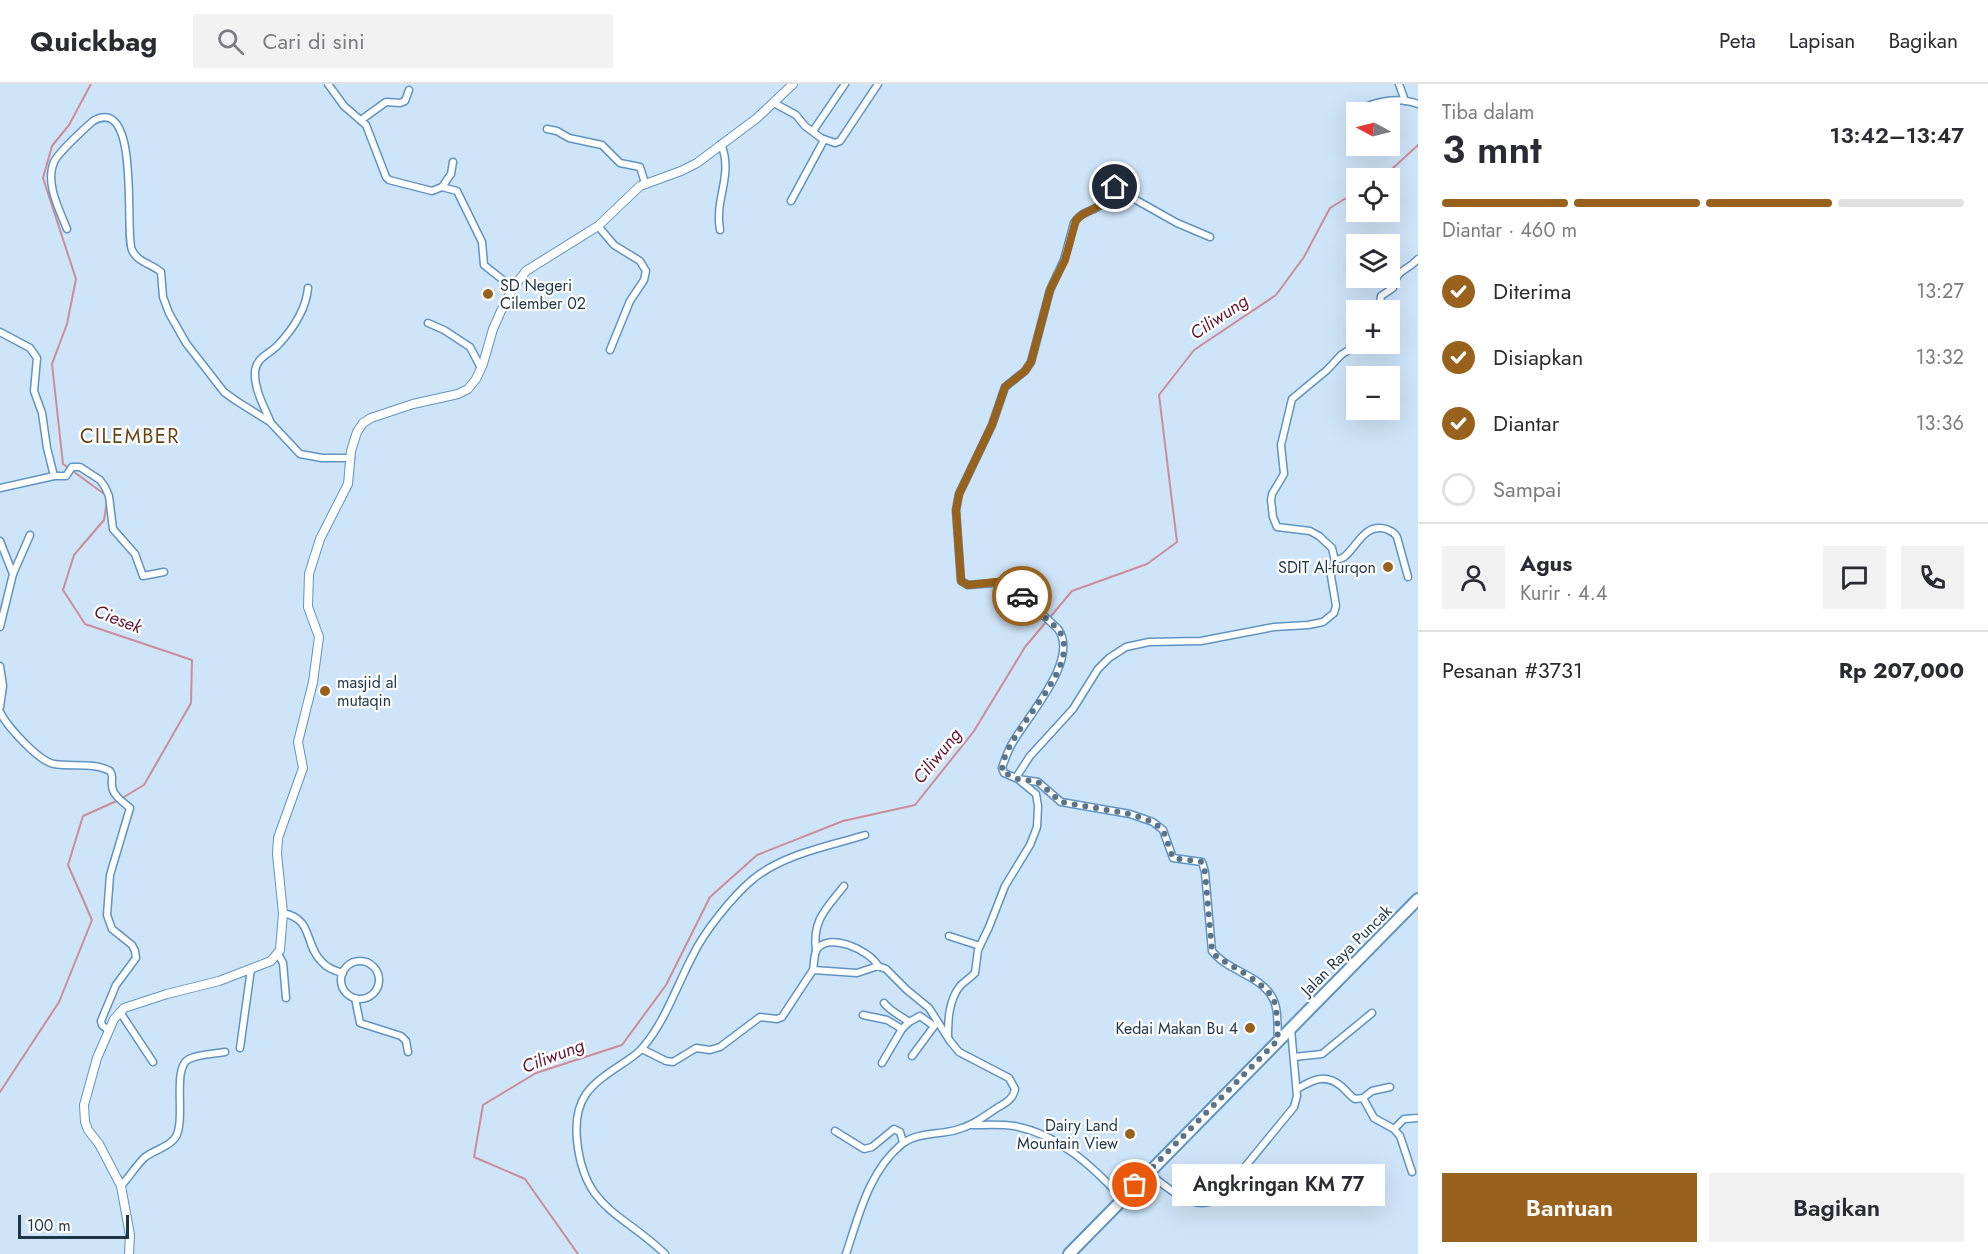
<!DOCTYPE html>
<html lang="id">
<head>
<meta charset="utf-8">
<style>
  body { margin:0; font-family:Jost,sans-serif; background:#f2f2f3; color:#2b2b33; height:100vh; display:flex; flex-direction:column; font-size:22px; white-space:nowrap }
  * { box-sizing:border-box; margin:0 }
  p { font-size:20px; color:#7c7c81 }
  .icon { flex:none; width:33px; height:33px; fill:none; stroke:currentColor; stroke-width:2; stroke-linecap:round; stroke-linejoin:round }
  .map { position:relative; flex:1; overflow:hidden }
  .panel { display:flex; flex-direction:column; background:#fff; width:570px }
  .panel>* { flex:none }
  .needle { width:39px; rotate:277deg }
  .fabs { position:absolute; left:1346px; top:18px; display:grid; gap:12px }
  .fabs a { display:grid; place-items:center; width:54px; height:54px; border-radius:0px; background:#fff; box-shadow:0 6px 24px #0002; font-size:30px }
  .scale { position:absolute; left:18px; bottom:15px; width:111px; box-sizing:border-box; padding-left:6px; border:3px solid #1f3649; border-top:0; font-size:16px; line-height:21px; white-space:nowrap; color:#1f3649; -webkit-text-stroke:4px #fff; paint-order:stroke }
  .pin { position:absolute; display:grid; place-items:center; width:51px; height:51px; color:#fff; margin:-26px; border:3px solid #fff; border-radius:50%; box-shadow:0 2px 6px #0007 }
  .courier { position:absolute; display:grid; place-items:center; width:60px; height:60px; margin:-30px; border:4px solid #98611c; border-radius:50%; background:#fff; color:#222; box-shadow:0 2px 8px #0007 }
  .bubble { position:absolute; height:42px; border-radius:0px; background:#fff; box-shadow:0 6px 24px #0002; font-size:20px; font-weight:600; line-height:42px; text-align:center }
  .head em { font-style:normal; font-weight:600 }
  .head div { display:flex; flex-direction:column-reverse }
  .head { display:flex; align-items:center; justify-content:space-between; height:102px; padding:0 24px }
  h1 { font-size:39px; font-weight:600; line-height:45px }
  .bar { display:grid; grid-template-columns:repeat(4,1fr); gap:9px 6px; align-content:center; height:72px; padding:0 24px }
  .bar i { height:8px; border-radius:4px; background:#e1e1e2 }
  .bar .current { background:#98611c }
  .bar p { grid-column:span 4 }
  .line { display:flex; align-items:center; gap:15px; padding:0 24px; border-top:2px solid #e1e1e2 }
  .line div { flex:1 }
  .round { display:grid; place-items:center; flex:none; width:63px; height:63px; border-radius:0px; background:#f2f2f3 }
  ol { padding:0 24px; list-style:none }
  li { display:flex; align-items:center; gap:18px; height:66px }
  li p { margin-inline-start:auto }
  li .icon { padding:6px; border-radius:50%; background:#98611c; color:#fff; stroke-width:4 }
  li:last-child { color:#7c7c81 }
  li i { width:33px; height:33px; border:3px solid #e1e1e2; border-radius:50% }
  .primary-button { display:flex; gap:12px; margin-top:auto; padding:12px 24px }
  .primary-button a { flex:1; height:69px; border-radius:0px; background:#98611c; color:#fff; font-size:24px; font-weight:600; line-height:69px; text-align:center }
  .primary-button a+a { background:#f2f2f3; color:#2b2b33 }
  header { display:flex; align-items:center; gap:36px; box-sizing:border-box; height:84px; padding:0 30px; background:#fff; border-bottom:2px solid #e1e1e2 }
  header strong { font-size:28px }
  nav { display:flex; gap:33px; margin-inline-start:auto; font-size:21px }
  .search { width:420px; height:54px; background:#f2f2f3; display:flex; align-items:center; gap:15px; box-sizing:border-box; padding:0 21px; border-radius:0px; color:#7c7c81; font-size:22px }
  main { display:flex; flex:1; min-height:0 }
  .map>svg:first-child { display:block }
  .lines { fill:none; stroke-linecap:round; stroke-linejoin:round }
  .stream { stroke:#cd8c98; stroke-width:2 }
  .minor-casing { stroke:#5f94c2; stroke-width:9 }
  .tertiary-casing { stroke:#5f94c2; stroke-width:10 }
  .trunk-casing { stroke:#5f94c2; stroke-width:14 }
  .minor { stroke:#fff; stroke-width:6 }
  .tertiary { stroke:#fff; stroke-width:8 }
  .trunk { stroke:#fff; stroke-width:10 }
  .done { stroke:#5c7386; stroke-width:6; stroke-dasharray:0 10.8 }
  .route { stroke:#98611c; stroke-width:8 }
  .poi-dot { fill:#98611c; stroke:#fff; stroke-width:2 }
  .labels { text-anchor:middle; stroke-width:4.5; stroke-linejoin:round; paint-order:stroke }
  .poi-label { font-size:16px; fill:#1f3649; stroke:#fff; text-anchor:end }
  .street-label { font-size:16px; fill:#1f3649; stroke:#fff }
  .water-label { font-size:18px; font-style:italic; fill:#661830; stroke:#fff }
  .quarter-label { font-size:20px; letter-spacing:1.5px; fill:#694314; stroke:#fff }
</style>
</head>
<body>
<header>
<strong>Quickbag</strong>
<div class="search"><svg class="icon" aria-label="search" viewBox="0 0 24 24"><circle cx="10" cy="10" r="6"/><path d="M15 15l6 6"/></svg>Cari di sini</div>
<nav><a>Peta</a><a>Lapisan</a><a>Bagikan</a></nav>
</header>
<main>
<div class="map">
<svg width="1418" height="1170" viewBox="0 0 1418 1170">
  <rect width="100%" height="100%" fill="#cee4f8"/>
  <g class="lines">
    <g class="stream">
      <polyline points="91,0 69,41 52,62 43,94 76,195 67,240 52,280 63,380 107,412"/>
      <polyline points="1377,94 1392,85 1418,61"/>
      <polyline points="0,1008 59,918 92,836 68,781 83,732 119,716 144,701 191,619 192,576 85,540 63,506 74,471 104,436 107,417"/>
      <polyline points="578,1170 525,1095 474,1073 483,1021 536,989 622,961 666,901 710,813 757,771 843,737 915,721 974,647 1025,563 1072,507 1147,480 1177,458 1159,311 1194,266 1276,211 1304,173 1330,124 1356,108"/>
    </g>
    <defs>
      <g id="minor">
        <polyline points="328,0 344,22 366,41 386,93 389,96 432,107 442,103 457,107 482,158 484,181 513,204"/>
        <polyline points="1399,0 1405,17"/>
        <polyline points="774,19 796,31 805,42 821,54 835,59 840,57 878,0"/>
        <path d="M1367 28 1370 21C1385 16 1403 14 1418 20"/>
        <polyline points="361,36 386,18 400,19 405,17 409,6"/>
        <polyline points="547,45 557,47 569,54 602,61 620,79 640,83 645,99"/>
        <polyline points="813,47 845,0"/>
        <polyline points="1351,51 1356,47"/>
        <polyline points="442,103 451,90 453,78"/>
        <polyline points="791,117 824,56"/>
        <polyline points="598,142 614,161 640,177 646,187 644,196 630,217 610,266"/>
        <path d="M67 145C59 125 45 99 54 78 58 69 84 45 93 37 142 9 124 150 132 166 137 178 152 180 161 188L163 213 169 229 186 259 224 308 235 316 270 338 300 370 322 374H351"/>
        <path d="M720 146C714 115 734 91 721 60"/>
        <path d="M1384 226 1380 219 1381 212 1393 204C1398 183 1405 189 1418 175"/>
        <polyline points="428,239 444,246 470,263 481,284"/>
        <polyline points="0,248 30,264 37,274 34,307 42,329 47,364 54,392"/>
        <path d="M270 337C264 322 254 305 255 288 256 273 270 270 278 261 293 245 306 226 308 204"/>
        <polyline points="0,404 54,392 66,392 72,383 80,383 100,396 105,403 109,412 113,445 135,470 143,492 164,488"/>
        <polyline points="0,457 13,490 0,543"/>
        <path d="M1335 477C1338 475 1341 475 1344 473 1357 463 1364 439 1386 445 1391 447 1394 448 1397 453L1408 493"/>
        <polyline points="13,490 30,451"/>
        <polyline points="0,582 3,602 0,623"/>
        <path d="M0 628C7 642 38 677 54 680 72 683 94 678 110 687 114 693 111 695 112 701 112 711 123 718 130 724L110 791 107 831 112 845 132 861 135 867 136 874 116 901 101 937 102 941 108 946"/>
        <path d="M283 829C314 835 304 861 322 878 327 884 335 887 343 889"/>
        <polyline points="949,852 980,862"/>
        <path d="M816 867C812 836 826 825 844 802"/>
        <polyline points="278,870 283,879 286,914"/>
        <circle cx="360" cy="896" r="19"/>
        <path d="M813 886C814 881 814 872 816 867 827 846 871 867 878 882"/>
        <polyline points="355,914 360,939 401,952 406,957 408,968"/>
        <path d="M884 919C891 928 900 931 909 938L920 932 934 942"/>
        <polyline points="120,928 153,978"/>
        <polyline points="863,931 887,936 902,945 909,938"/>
        <path d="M948 953C948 935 949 916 960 902 965 897 970 894 975 889L978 866 989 843 1005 802 1030 761 1037 743 1038 722 1036 710 1018 695 1004 689 1002 684C1005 675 1008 666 1013 658 1028 632 1080 575 1058 545L1008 498 968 501 961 497 956 426 959 410 992 341 1005 303 1025 287 1031 278 1050 206 1064 176 1074 139C1086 120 1103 133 1108 104L1113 103 1177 139 1210 153"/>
        <path d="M1278 956C1277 943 1279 924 1272 913 1260 891 1227 887 1212 867L1205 788 1202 778 1173 774 1163 746 1153 738 1130 730 1061 718 1038 698 1018 695 1017 692 1030 672 1073 625 1098 585 1109 574 1126 563 1149 558 1201 557 1274 543 1308 541 1323 538 1334 529 1336 522 1331 492 1335 477 1332 464 1319 452 1310 447 1277 443 1273 433 1271 416 1272 410 1284 390 1281 361 1292 315 1327 286 1341 271 1358 260"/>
        <polyline points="240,964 251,885"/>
        <path d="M642 965 666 977 673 978 696 964 710 966 720 963 760 933 777 935 782 933 813 886 857 889 878 882 886 885 907 906 929 924 950 957 959 968 1009 994 1015 1005C1013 1016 1005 1019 997 1024 983 1033 972 1042 956 1046 939 1051 917 1048 902 1060 869 1087 859 1131 846 1170"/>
        <polyline points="912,972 935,941"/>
        <polyline points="1294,973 1322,970 1372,929"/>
        <polyline points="882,979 902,945"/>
        <path d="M1297 1005C1312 996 1325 989 1341 1002 1346 1006 1350 1012 1355 1015L1363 1014 1372 1007 1390 1003"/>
        <polyline points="1363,1014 1374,1034 1394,1045 1400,1052 1412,1088"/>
        <path d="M972 1041C986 1041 1001 1040 1014 1042 1059 1050 1094 1084 1123 1115"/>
        <polyline points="1394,1045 1404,1035 1418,1034"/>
        <polyline points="835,1047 864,1065 872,1063 894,1045 900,1048 903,1058"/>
        <path d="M1148 1089C1169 1104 1195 1132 1221 1112L1294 1023 1297 1012 1291 945"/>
        <path d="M121 1102C129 1093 136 1082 144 1074 153 1066 168 1064 175 1054 187 1037 171 984 189 975 199 970 214 970 225 968"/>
        <path d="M665 1170C622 1128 584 1126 577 1056 573 1014 590 1001 622 980 629 975 638 970 643 963 664 940 678 899 693 871 704 848 732 813 752 796 783 770 827 763 865 751"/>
      </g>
      <polyline id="tertiary" points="129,1170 130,1151 121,1102 99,1060 88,1046 85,1038 84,1021 97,974 114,935 124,924 167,910 219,897 271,877 280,866 283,829 277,770 278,754 303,684 298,658 313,598 319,553 308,523 309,490 320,455 348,400 351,367 357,348 363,339 371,334 413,320 458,310 468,305 476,295 483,280 493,245 501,227 513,204 526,187 598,142 640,102 681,87 697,79 757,34 793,0"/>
      <polyline id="trunk" points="1069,1170 1418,815"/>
    </defs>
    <use href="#minor" class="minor-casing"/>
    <use href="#tertiary" class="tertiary-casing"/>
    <use href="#trunk" class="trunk-casing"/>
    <use href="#minor" class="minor"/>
    <use href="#tertiary" class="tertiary"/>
    <use href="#trunk" class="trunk"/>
  </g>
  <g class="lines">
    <path class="done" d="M1022 512 1058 545C1087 584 1001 648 1002 688L1018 695 1038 698 1061 718 1130 730 1153 738 1163 746 1173 774 1202 778 1205 788 1212 867 1217 873C1231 882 1269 901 1274 917 1278 929 1277 944 1278 956L1135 1101"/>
    <path class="route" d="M1022 512 1005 497 968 501 961 497 956 426 959 410 992 341 1005 303 1025 287 1031 278 1050 206 1065 176 1076 136C1090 122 1104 128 1108 104L1115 103"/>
  </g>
  <g class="poi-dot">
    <circle cx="488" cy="210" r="6"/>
    <circle cx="1388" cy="483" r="6"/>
    <circle cx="325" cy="607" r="6"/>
    <circle cx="1250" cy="944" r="6"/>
    <circle cx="1130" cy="1050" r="6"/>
  </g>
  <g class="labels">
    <g class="poi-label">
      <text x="500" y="207" text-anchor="start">SD Negeri<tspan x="500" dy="18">Cilember 02</tspan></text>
      <text x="1376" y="489">SDIT Al-furqon</text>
      <text x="337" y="604" text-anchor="start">masjid al<tspan x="337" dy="18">mutaqin</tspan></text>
      <text x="1238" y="950">Kedai Makan Bu 4</text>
      <text x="1118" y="1047">Dairy Land<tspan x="1118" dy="18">Mountain View</tspan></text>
    </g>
    <g class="street-label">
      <text transform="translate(1346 866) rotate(-45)" y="6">Jalan Raya Puncak</text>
    </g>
    <g class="water-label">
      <text transform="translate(1219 233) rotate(-34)" y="6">Ciliwung</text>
      <text transform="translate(118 535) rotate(21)" y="6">Ciesek</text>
      <text transform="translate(937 672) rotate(-51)" y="6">Ciliwung</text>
      <text transform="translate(553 972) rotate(-21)" y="6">Ciliwung</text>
    </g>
    <g class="quarter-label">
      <text x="130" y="359">CILEMBER</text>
    </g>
  </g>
</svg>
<div class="fabs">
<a><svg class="needle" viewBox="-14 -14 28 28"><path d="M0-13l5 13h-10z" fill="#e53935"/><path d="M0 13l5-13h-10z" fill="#7c7c81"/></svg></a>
<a><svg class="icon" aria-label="locate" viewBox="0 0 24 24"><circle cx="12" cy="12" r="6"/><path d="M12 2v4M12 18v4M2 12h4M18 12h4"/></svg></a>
<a><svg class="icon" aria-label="layers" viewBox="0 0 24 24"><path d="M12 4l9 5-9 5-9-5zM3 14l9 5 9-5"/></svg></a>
<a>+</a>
<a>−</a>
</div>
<div class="scale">100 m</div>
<div class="pin" style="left:1135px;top:1101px;background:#ea580c"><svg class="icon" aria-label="bag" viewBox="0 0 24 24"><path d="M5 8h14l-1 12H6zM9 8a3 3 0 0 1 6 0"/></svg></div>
<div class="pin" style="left:1115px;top:103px;background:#1f2937"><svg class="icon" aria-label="home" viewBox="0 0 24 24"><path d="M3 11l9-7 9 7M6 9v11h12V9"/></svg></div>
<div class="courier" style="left:1022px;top:512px"><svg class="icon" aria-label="car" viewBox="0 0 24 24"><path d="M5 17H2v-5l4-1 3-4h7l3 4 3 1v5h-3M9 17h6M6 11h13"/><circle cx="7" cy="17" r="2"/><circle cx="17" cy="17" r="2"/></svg></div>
<div class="bubble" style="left:1172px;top:1080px;width:213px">Angkringan KM 77</div>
</div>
<section class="panel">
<div class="head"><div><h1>3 mnt</h1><p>Tiba dalam</p></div><em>13:42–13:47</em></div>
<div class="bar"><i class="current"></i><i class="current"></i><i class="current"></i><i></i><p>Diantar · 460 m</p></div>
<ol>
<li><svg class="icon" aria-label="check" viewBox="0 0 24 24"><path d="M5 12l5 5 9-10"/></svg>Diterima<p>13:27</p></li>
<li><svg class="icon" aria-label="check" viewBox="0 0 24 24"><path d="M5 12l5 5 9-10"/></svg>Disiapkan<p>13:32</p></li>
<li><svg class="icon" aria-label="check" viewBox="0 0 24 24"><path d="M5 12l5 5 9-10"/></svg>Diantar<p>13:36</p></li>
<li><i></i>Sampai</li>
</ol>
<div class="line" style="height:108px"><a class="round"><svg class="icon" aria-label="person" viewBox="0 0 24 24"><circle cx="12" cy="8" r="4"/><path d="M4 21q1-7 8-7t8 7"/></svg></a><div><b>Agus</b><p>Kurir · 4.4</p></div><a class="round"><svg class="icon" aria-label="chat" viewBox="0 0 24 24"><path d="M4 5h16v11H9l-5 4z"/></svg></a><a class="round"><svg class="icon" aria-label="phone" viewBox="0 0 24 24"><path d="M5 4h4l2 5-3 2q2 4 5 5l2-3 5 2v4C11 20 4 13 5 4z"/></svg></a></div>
<div class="line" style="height:78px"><div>Pesanan #3731</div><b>Rp 207,000</b></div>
<div class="primary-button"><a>Bantuan</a><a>Bagikan</a></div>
</section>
</main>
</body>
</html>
